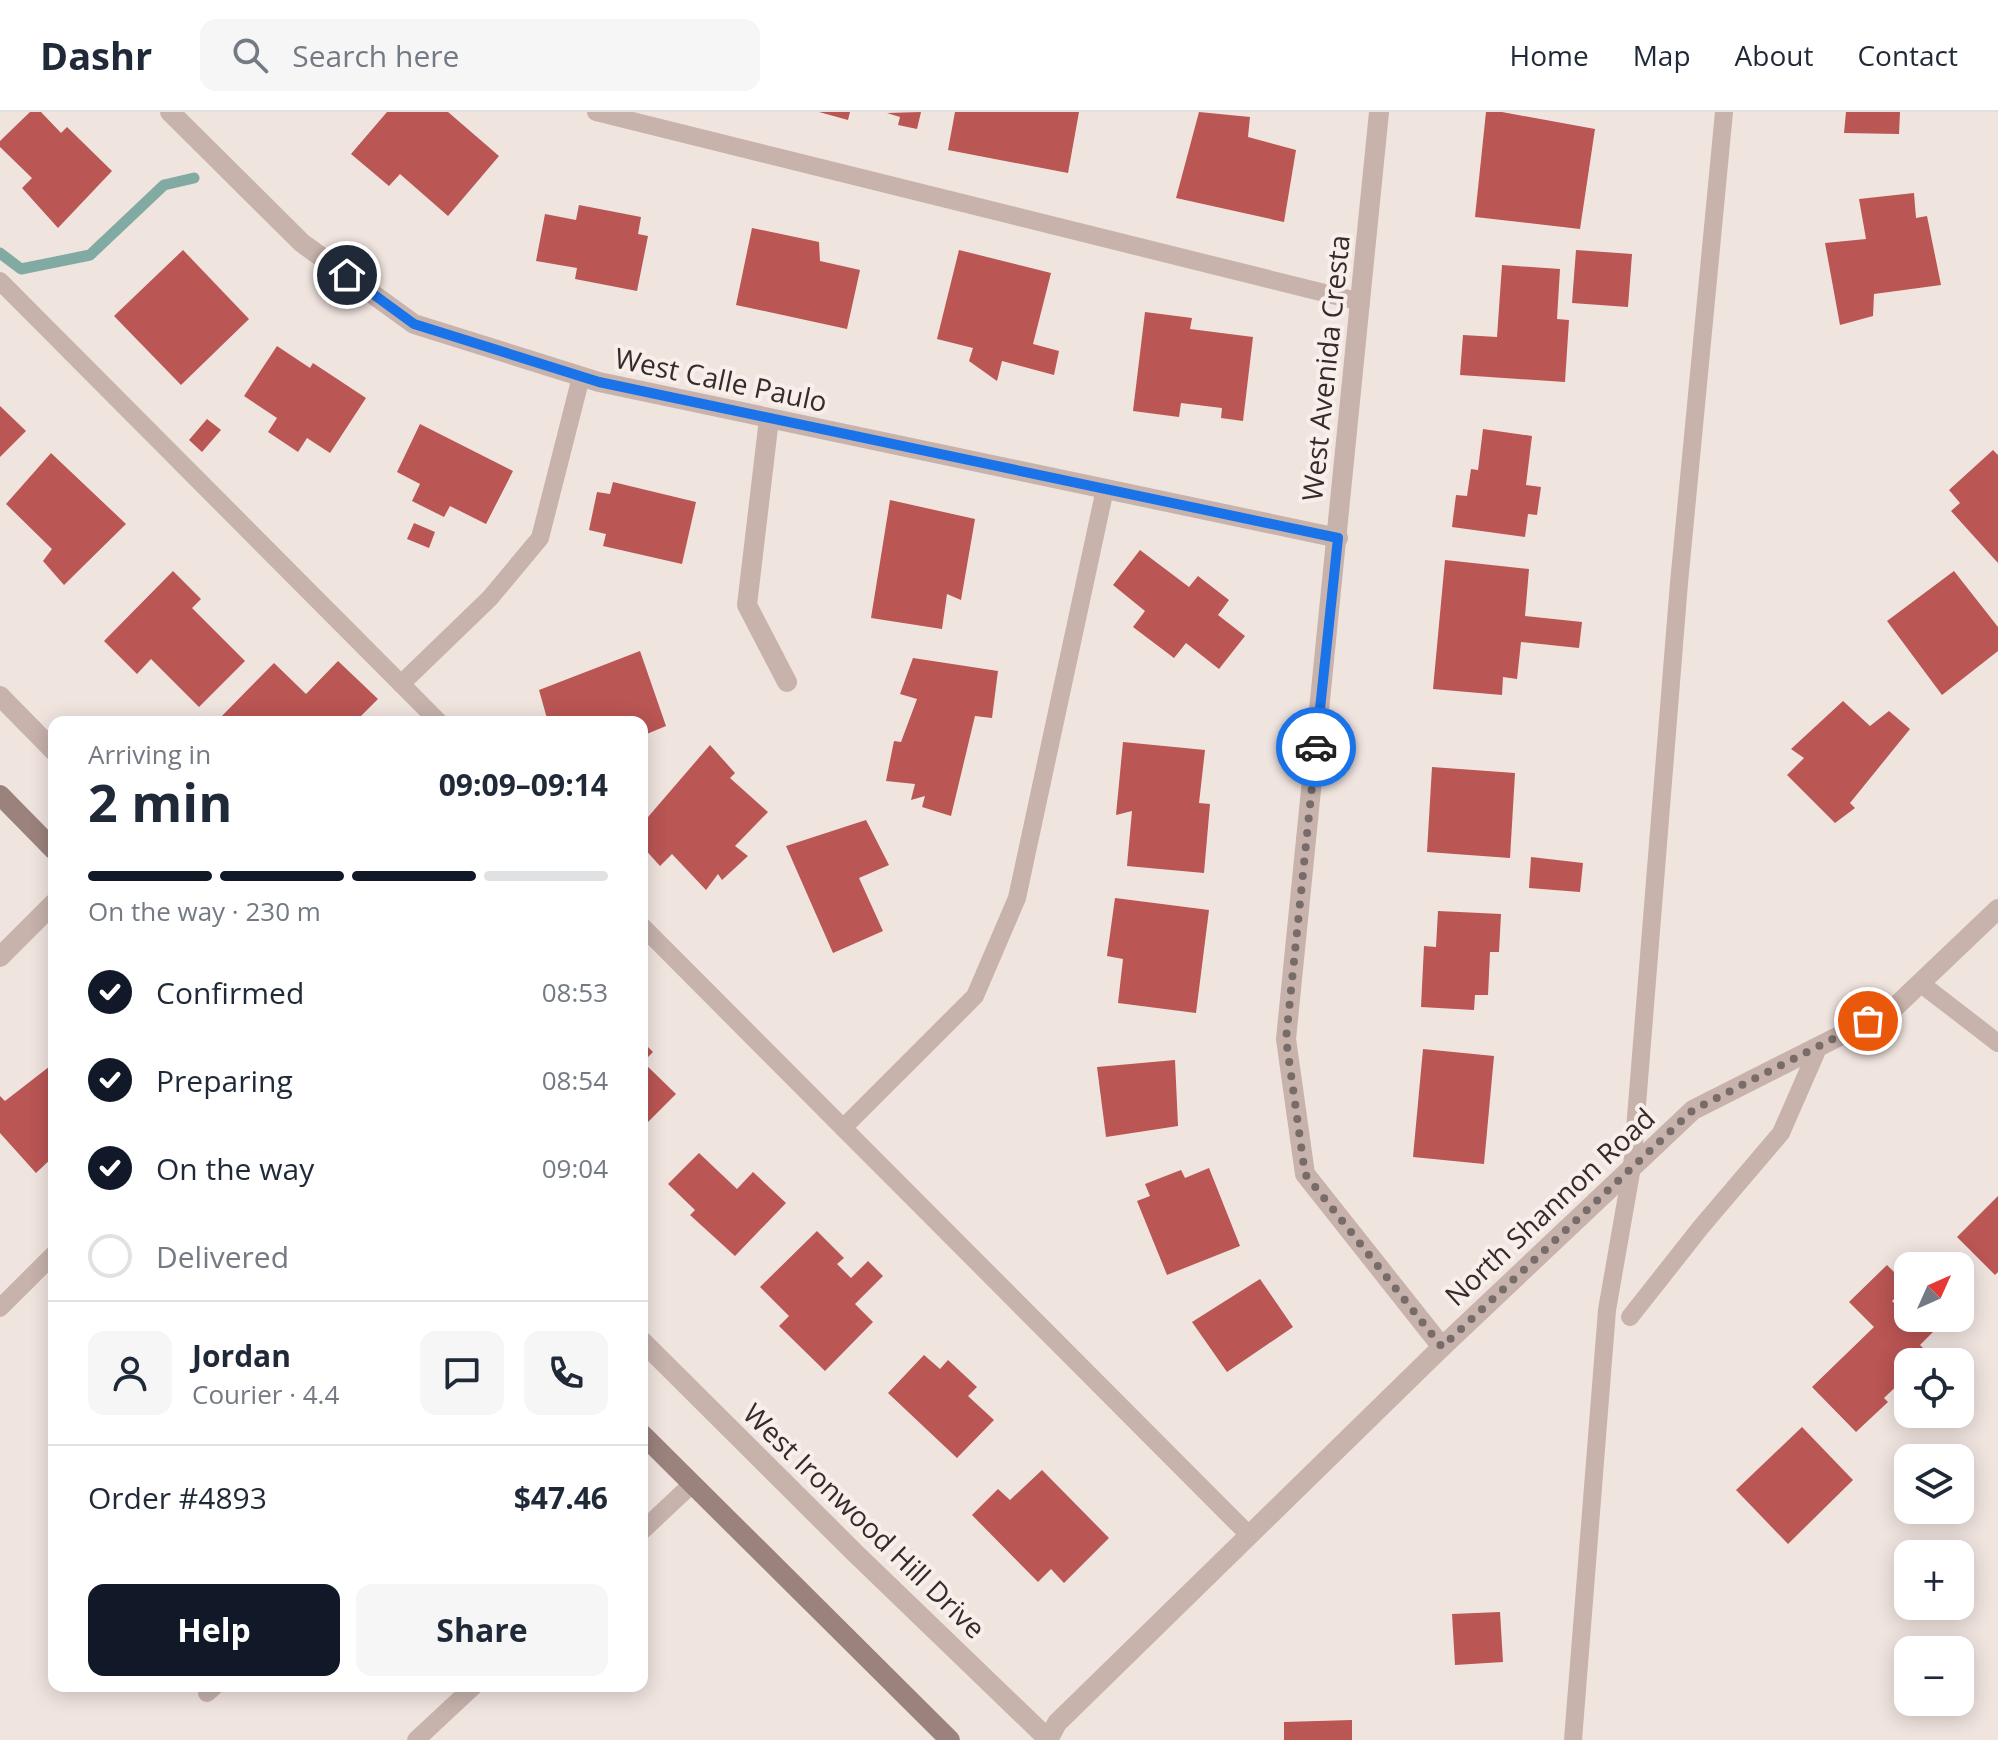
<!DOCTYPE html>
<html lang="en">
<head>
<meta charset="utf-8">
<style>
  body { margin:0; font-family:"Open Sans",sans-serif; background:#f6f6f7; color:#1f2937; height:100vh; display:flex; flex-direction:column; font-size:30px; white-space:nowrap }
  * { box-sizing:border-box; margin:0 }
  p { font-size:26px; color:#747a83 }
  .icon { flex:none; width:44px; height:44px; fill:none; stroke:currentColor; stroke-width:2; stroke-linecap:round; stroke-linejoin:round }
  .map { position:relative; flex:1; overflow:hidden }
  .panel { position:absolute; left:48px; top:604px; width:600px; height:976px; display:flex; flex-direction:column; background:#fff; border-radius:16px; box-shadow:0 4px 20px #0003 }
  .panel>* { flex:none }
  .needle { width:52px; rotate:45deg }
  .fabs { position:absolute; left:1894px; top:1140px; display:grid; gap:16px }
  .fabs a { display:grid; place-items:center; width:80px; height:80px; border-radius:16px; background:#fff; box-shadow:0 4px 20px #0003; font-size:40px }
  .pin { position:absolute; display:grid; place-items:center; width:68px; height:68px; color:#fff; margin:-34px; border:4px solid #fff; border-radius:50%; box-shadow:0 2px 8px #0007 }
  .courier { position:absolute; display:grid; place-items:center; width:80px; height:80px; margin:-40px; border:6px solid #1a73e8; border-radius:50%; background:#fff; color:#222; box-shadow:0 2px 10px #0007 }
  .overview em { font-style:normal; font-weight:700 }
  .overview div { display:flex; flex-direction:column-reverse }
  .overview { display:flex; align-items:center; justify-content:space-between; height:136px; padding:0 40px }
  h1 { font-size:52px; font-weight:700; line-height:60px }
  .bar { display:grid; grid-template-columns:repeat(4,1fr); gap:12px 8px; align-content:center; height:96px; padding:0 40px }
  .bar i { height:10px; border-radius:6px; background:#e0e1e3 }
  .bar .on { background:#111827 }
  .bar p { grid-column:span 4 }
  .line { display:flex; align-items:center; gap:20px; padding:0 40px; border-top:2px solid #e0e1e3 }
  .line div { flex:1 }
  .round { display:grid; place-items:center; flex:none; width:84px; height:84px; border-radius:16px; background:#f6f6f7 }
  ol { padding:0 40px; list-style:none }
  li { display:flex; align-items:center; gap:24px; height:88px }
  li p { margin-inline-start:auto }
  li .icon { padding:8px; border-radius:50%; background:#111827; color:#fff; stroke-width:4 }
  li:last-child { color:#747a83 }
  li i { width:44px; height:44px; border:4px solid #e0e1e3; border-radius:50% }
  .action { display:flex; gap:16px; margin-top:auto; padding:16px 40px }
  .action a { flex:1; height:92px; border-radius:16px; background:#111827; color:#fff; font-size:32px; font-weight:700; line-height:92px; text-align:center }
  .action a+a { background:#f6f6f7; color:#1f2937 }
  header { display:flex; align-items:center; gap:48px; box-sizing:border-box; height:112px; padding:0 40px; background:#fff; border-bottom:2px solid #e0e1e3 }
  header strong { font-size:38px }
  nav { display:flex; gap:44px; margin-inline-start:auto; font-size:28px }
  .search { width:560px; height:72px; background:#f6f6f7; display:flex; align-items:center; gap:20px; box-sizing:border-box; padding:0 28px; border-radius:16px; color:#747a83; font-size:30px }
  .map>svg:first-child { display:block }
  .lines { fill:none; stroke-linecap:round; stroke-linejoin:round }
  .stream { stroke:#81aaa3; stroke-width:11 }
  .building { fill:#ba5654 }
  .lane { stroke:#c7b2ac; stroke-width:18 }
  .street { stroke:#c7b2ac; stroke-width:20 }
  .secondary { stroke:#9b827d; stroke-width:20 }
  .done { stroke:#776c69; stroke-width:8; stroke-dasharray:0 14.4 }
  .route { stroke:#1a73e8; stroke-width:10 }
  .labels { text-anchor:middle; stroke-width:8; stroke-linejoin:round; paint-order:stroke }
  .street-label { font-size:28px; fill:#362b2a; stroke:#f8efeb }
</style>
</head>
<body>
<header>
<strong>Dashr</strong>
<div class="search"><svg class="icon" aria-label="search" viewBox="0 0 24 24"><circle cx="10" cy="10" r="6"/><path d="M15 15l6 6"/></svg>Search here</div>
<nav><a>Home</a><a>Map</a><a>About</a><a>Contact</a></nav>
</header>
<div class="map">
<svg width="1998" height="1628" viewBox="0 0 1998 1628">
  <rect width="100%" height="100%" fill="#f0e4df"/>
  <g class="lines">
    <polyline class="stream" points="0,141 21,157 90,143 164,73 194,66"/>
  </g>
  <g class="building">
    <polygon points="30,0 41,0 61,21 67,15 112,59 58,116 22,76 32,66 0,35 0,29"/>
    <polygon points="387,0 448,0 499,44 448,104 400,62 389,74 351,42"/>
    <polygon points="819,0 850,0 848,8"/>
    <polygon points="921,0 917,17 898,13 900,5 887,1"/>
    <polygon points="955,0 1079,0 1068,61 948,38"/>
    <polygon points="1199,0 1250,5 1248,25 1296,38 1284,110 1176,86"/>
    <polygon points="1486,0 1502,0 1595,17 1580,117 1475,105"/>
    <polygon points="1846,0 1900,0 1899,22 1844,21"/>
    <polygon points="1914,81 1916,106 1927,104 1941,173 1874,182 1873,204 1840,213 1825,131 1866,127 1859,87"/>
    <polygon points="579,93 641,105 638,122 648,124 637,179 575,167 577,156 536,149 545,102 576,108"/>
    <polygon points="752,116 819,130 820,149 860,158 847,217 736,193"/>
    <polygon points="183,138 249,207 181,273 114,204"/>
    <polygon points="959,138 1051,161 1033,232 1059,239 1054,263 1002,249 997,269 969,249 973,236 937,227"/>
    <polygon points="1576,138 1632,142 1628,195 1572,191"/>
    <polygon points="1502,153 1560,157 1557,207 1569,208 1565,270 1460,263 1463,223 1497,225"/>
    <polygon points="1145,200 1192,206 1190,217 1253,225 1243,309 1221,306 1222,296 1181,291 1179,305 1133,299"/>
    <polygon points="277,234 310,256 313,251 366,286 330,341 307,326 298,340 268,320 277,306 244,284"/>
    <polygon points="0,294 26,319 0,345"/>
    <polygon points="207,307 221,318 202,340 189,328"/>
    <polygon points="420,312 513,359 486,412 450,394 444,405 412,389 420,372 397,360"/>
    <polygon points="1483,317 1532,324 1526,373 1541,375 1537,403 1528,402 1525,425 1452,415 1456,383 1467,384 1471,357 1478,358"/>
    <polygon points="1993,338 1998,343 1998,451 1951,399 1960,391 1949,378"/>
    <polygon points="51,341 126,412 64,473 43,449 52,437 6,392"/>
    <polygon points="613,370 696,390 682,452 603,434 606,422 589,418 597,380 610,382"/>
    <polygon points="890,388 975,407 961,488 947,482 942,517 871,506"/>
    <polygon points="414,411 435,420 429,436 407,427"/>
    <polygon points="1140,438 1189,475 1198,464 1229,488 1218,503 1245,524 1219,557 1186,531 1174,546 1133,515 1145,499 1113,473"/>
    <polygon points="1445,448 1529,457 1525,504 1582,510 1579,536 1521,530 1517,567 1503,565 1502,583 1433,577"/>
    <polygon points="173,459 201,487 192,496 245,549 199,595 151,547 137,562 104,529"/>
    <polygon points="1954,459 1998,515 1998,539 1942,583 1887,509"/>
    <polygon points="640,539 666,614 642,624 642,610 548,610 539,578"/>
    <polygon points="913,546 998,559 992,606 975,604 951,704 922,695 925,684 911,688 915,672 886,669 894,629 901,630 917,587 900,582"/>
    <polygon points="338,549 378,587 355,610 216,610 274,551 306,582"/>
    <polygon points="1843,589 1870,614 1889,599 1910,617 1850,691 1855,696 1835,711 1787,663 1804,646 1791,637"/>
    <polygon points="1123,630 1205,638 1199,691 1210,692 1204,761 1127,754 1132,699 1116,703"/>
    <polygon points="710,633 735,661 730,666 768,700 735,734 748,744 722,768 718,762 706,778 672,742 660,754 642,734 642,712"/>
    <polygon points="1432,655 1515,661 1510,746 1427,740"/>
    <polygon points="866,708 889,753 859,766 883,819 833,841 786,734"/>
    <polygon points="1531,745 1583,751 1580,780 1529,776"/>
    <polygon points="1115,786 1209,798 1196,901 1118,891 1123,847 1107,844"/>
    <polygon points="1438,799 1501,802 1499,840 1490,840 1488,883 1475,883 1474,898 1421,895 1424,834 1436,835"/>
    <polygon points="642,929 653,940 643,950 676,982 642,1016"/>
    <polygon points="1423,937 1494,944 1484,1052 1413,1045"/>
    <polygon points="1175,948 1178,1014 1106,1025 1097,955"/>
    <polygon points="54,951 54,1044 36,1061 0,1021 0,984 5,989"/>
    <polygon points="699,1041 737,1077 753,1060 786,1091 735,1144 690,1103 695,1098 668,1072"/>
    <polygon points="1209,1056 1240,1134 1167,1163 1137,1089 1150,1084 1145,1072 1181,1058 1185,1066"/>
    <polygon points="1998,1084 1998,1160 1995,1163 1957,1125"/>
    <polygon points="817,1119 844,1146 837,1152 851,1166 868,1149 883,1164 855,1192 873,1210 825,1259 779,1214 789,1204 760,1175"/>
    <polygon points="1887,1153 1908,1174 1892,1189 1903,1200 1908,1195 1908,1206 1937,1206 1942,1211 1920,1233 1929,1242 1921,1250 1908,1250 1908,1263 1884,1286 1888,1290 1856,1320 1812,1275 1874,1215 1849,1190"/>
    <polygon points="1260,1167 1293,1215 1227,1260 1192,1210"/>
    <polygon points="924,1243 940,1257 948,1248 977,1275 968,1284 994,1308 957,1346 888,1281"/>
    <polygon points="1802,1315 1853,1368 1788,1432 1736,1378"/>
    <polygon points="1042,1358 1109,1426 1064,1471 1051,1457 1038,1470 972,1403 998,1377 1010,1388"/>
    <polygon points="1500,1500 1503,1550 1455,1553 1452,1502"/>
    <polygon points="1352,1608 1352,1628 1284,1628 1284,1610"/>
  </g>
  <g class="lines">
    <g class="lane">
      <polyline points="596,0 1361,190"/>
      <polyline points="0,169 439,610"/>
      <polyline points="401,572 490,486 540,426 581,265"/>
      <polyline points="642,814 1249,1423"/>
      <polyline points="1920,871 1998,931"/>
      <polyline points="843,1016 975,884 1017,786 1105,377"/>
      <polyline points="0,1196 54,1142"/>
      <polyline points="1630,1205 1701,1115 1781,1021 1819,934"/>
      <polyline points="642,1419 692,1372"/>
      <polyline points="207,1581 215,1574"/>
      <polyline points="416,1628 474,1574"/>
      <polyline points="1573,1628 1607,1198 1632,1055 1679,471 1724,0"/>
    </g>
    <g class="street">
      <polyline points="170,0 302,131 414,212 599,270 1338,426"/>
      <polyline points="1379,0 1286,927 1305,1062 1442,1235"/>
      <polyline points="769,307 747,493 787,570"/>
      <polyline points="0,584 54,639"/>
      <polyline points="0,845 54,791"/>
      <polyline points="642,1229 855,1441 1048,1627"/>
      <polyline points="1048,1628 1057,1611 1442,1235 1693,998 1893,897 1998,797"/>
    </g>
    <g class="secondary">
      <polyline points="0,683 54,738"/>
      <polyline points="642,1322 950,1628"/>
    </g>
  </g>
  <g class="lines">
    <polyline class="done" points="1316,635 1286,927 1305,1062 1442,1235 1693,998 1868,909"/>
    <polyline class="route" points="347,163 414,212 599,270 1338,426 1316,635"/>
  </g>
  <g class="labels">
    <g class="street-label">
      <text transform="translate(1326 256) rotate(-84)" y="10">West Avenida Cresta</text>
      <text transform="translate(721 268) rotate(12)" y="10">West Calle Paulo</text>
      <text transform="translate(1550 1095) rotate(-43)" y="10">North Shannon Road</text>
      <text transform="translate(864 1409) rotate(44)" y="10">West Ironwood Hill Drive</text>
    </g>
  </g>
</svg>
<div class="fabs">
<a><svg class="needle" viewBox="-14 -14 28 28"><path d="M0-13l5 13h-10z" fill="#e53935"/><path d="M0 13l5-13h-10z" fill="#747a83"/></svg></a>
<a><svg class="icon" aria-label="locate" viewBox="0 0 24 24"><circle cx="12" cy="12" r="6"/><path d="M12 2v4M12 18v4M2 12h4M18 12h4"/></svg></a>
<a><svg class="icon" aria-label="layers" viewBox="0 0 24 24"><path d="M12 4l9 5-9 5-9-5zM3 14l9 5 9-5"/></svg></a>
<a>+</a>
<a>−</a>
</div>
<div class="pin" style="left:1868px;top:909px;background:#ea580c"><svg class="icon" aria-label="bag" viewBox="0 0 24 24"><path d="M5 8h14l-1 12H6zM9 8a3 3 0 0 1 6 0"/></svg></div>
<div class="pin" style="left:347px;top:163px;background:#1f2937"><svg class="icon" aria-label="home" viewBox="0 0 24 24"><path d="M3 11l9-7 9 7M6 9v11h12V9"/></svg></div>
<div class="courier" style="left:1316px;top:635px"><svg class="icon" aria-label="car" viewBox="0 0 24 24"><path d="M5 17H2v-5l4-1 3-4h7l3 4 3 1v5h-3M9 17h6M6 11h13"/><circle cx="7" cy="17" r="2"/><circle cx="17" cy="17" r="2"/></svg></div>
<section class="panel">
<div class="overview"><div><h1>2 min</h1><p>Arriving in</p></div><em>09:09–09:14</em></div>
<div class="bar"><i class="on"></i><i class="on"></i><i class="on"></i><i></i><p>On the way · 230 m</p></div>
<ol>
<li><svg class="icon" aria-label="check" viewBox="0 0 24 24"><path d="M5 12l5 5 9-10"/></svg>Confirmed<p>08:53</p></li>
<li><svg class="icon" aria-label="check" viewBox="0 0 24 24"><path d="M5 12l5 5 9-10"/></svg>Preparing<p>08:54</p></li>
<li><svg class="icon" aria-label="check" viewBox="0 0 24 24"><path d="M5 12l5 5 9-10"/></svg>On the way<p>09:04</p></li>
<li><i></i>Delivered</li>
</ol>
<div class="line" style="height:144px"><a class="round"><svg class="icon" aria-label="person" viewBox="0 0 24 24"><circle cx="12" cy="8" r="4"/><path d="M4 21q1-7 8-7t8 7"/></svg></a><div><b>Jordan</b><p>Courier · 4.4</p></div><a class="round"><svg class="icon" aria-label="chat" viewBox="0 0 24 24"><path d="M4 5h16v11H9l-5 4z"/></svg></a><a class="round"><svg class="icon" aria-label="phone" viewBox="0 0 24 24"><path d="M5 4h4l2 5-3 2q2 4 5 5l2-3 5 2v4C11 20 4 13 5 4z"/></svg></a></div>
<div class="line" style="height:104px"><div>Order #4893</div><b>$47.46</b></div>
<div class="action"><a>Help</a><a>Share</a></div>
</section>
</div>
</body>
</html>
